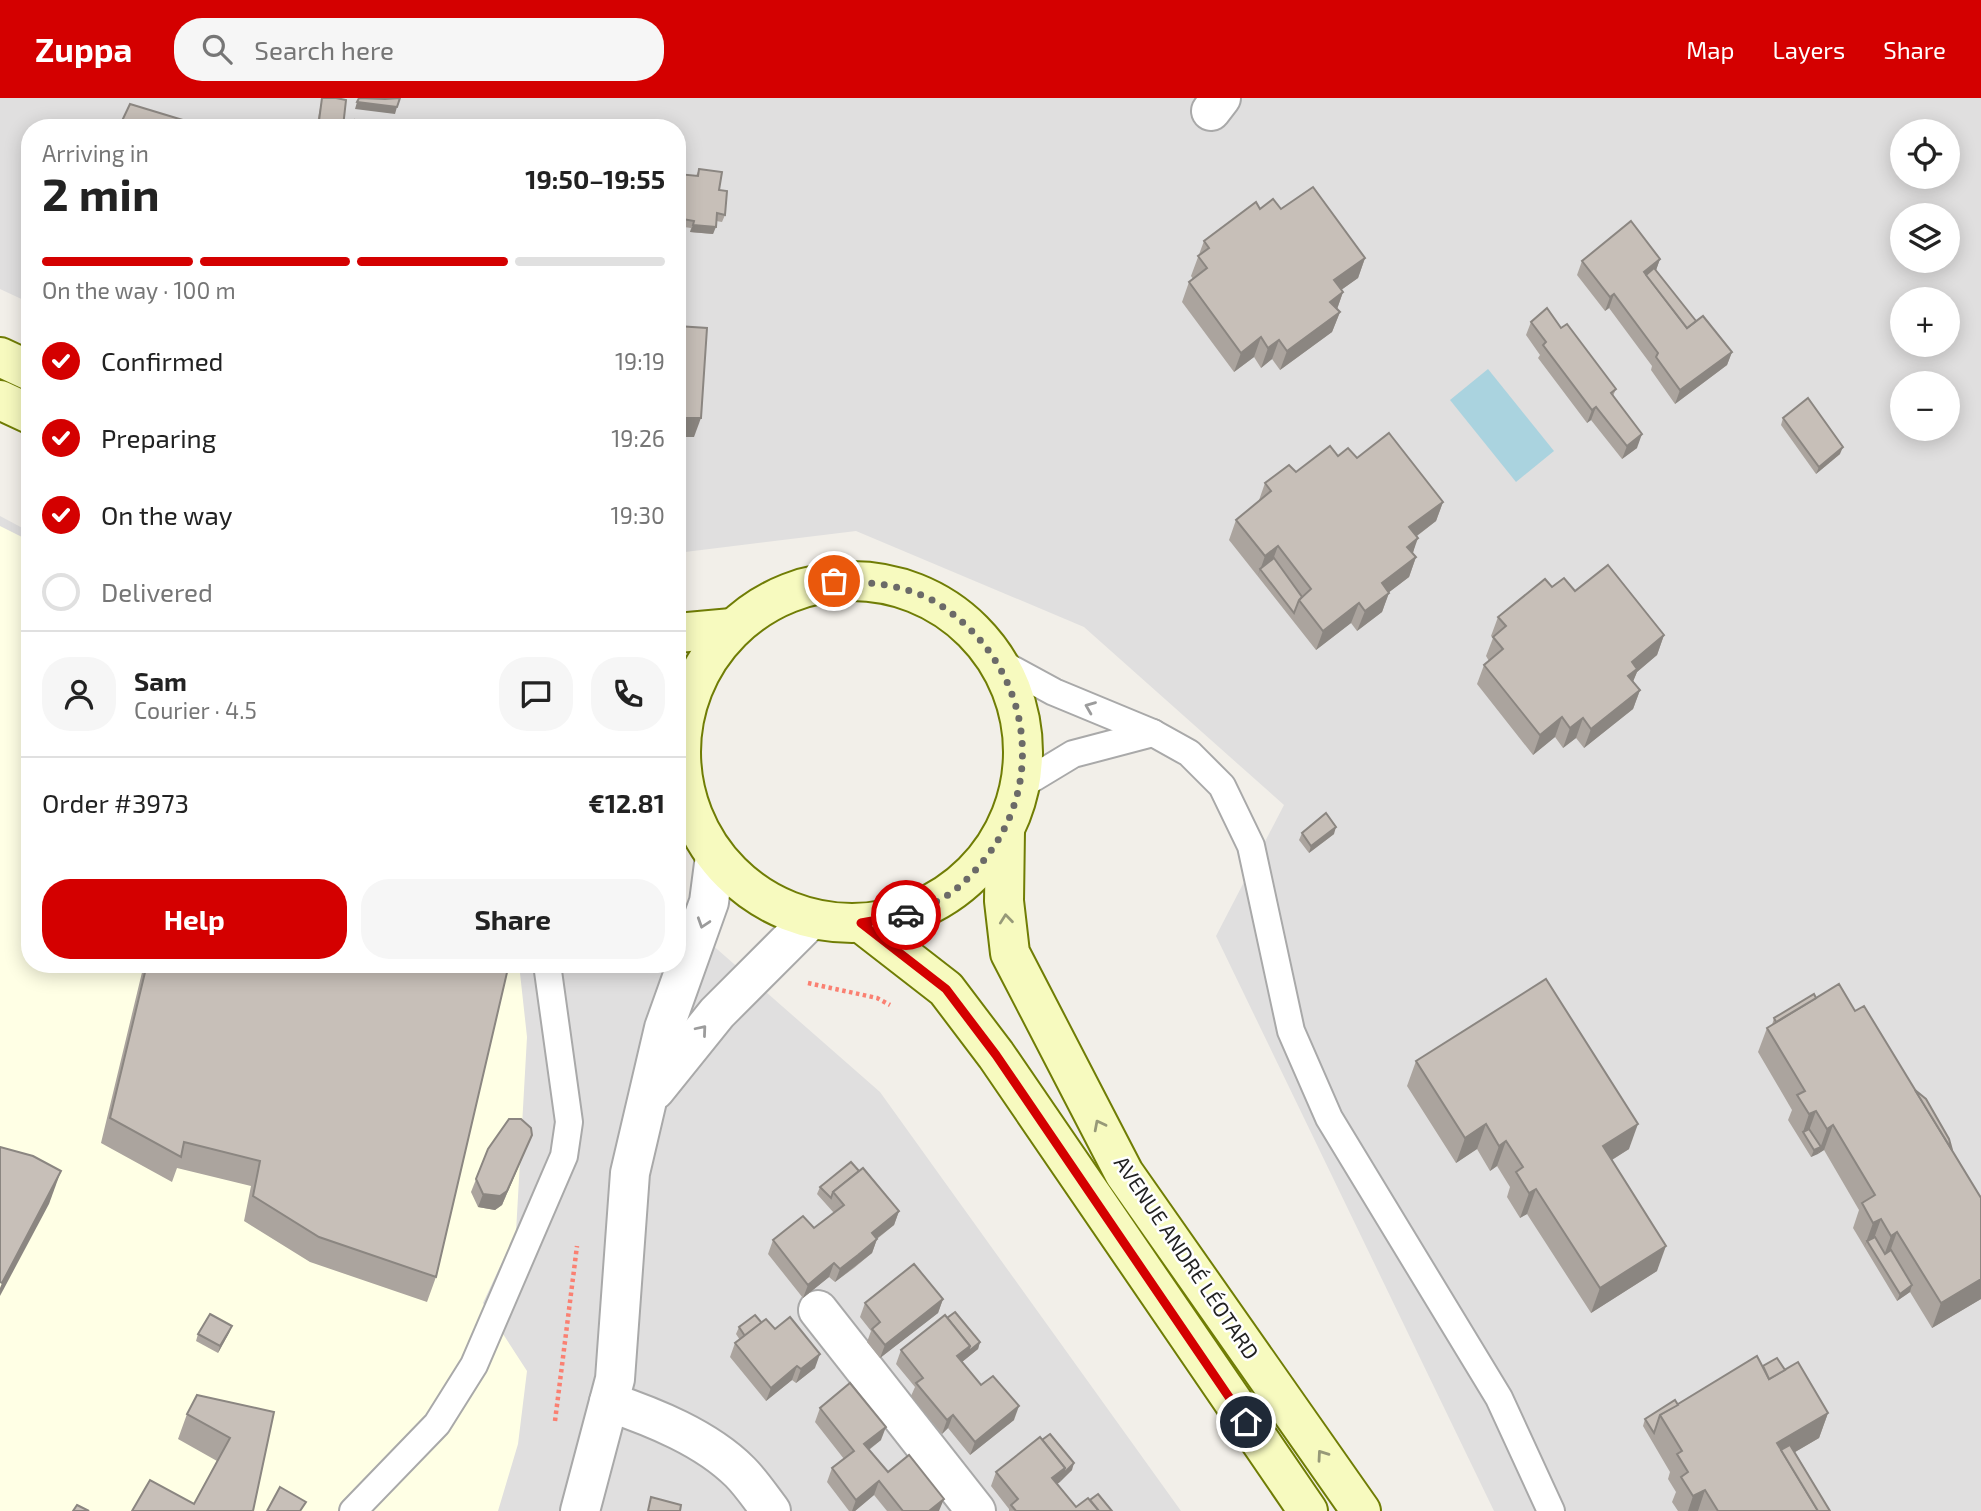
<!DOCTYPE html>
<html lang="en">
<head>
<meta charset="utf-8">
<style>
  body { margin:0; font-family:"Exo 2",sans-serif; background:#f6f6f6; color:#222; height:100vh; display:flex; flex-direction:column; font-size:26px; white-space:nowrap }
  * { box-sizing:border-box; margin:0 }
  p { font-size:23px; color:#767676 }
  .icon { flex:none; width:38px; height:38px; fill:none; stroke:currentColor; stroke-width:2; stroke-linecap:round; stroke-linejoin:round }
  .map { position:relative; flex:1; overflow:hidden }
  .panel { position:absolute; left:21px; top:21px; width:665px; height:854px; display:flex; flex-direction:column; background:#fff; border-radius:28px; box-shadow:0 4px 18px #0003 }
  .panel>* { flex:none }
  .tools { position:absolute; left:1890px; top:21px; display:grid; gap:14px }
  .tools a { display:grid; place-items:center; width:70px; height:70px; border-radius:50%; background:#fff; box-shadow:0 4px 18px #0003; font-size:35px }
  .pin { position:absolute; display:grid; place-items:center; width:60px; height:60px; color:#fff; margin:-30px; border:4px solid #fff; border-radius:50%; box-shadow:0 2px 7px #0007 }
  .courier { position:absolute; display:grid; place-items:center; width:70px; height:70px; margin:-35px; border:5px solid #d40000; border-radius:50%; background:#fff; color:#222; box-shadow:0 2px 9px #0007 }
  .headline em { font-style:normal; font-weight:700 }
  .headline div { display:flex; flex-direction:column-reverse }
  .headline { display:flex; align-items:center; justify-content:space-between; height:119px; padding:0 21px }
  h1 { font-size:46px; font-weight:700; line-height:52px }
  .bar { display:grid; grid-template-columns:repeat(4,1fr); gap:10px 7px; align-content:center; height:84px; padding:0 21px }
  .bar i { height:9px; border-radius:5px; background:#e0e0e0 }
  .bar .active { background:#d40000 }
  .bar p { grid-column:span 4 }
  .line { display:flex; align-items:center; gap:18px; padding:0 21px; border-top:2px solid #e0e0e0 }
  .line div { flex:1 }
  .round { display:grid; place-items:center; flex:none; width:74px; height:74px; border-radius:28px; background:#f6f6f6 }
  ol { padding:0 21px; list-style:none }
  li { display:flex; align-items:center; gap:21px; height:77px }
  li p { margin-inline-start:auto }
  li .icon { padding:7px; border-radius:50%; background:#d40000; color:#fff; stroke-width:4 }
  li:last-child { color:#767676 }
  li i { width:38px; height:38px; border:4px solid #e0e0e0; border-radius:50% }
  .action { display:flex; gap:14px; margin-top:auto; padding:14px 21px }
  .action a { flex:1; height:80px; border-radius:28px; background:#d40000; color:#fff; font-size:28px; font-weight:700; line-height:80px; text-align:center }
  .action a+a { background:#f6f6f6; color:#222 }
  header { display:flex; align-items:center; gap:42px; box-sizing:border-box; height:98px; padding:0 35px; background:#d40000; color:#fff }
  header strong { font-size:33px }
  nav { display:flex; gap:38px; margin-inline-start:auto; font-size:24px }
  .search { width:490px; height:63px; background:#f6f6f6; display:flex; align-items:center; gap:18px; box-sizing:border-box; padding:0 24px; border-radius:28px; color:#767676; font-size:26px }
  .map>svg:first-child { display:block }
  .residential { fill:#e0dfdf; fill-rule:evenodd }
  .education { fill:#ffffe5 }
  .water { fill:#aad3df }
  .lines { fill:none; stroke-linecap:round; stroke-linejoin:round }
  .lane-casing { stroke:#a9a9a9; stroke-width:30 }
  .street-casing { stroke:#a9a9a9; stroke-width:42 }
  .secondary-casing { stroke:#707d05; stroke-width:42 }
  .path { stroke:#fa8072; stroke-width:4.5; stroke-dasharray:3.5 3.5; stroke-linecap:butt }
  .lane { stroke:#fff; stroke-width:26 }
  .street { stroke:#fff; stroke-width:38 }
  .secondary { stroke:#f7fabf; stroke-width:38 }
  .wall { fill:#aba49e }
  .shaded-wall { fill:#8b8681 }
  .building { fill:#c7bfb8; stroke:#8b8681; stroke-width:2 }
  .oneway { stroke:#9c9c9c }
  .oneway2 { stroke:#979978 }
  .done { stroke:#6b6a68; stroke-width:7; stroke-dasharray:0 12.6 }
  .route { stroke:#d40000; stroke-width:9 }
  .labels { text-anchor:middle; stroke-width:5; stroke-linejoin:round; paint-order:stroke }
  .street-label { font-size:21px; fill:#222; stroke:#fff }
</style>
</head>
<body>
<header>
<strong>Zuppa</strong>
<div class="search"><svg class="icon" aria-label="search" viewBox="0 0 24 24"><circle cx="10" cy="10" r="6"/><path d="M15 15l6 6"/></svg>Search here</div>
<nav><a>Map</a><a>Layers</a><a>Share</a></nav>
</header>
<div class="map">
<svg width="1981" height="1413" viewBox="0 0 1981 1413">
  <rect width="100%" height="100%" fill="#f2efe9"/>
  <g class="residential">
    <path d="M0 0H1981V1413H1494L1216 838 1284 707 1084 529 856 433 677 455V30H30V205L0 191ZM1902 33H1948V79H1902ZM1902 117H1948V163H1902ZM1902 201H1948V247H1902ZM1902 285H1948V331H1902Z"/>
    <polygon points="0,418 30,434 30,866 677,866 677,816 880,994 1181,1413 0,1413"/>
  </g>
  <polygon class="education" points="0,428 30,443 30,866 519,866 527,939 516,1134 483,1205 527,1273 518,1346 498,1413 0,1413"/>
  <polygon class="water" points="1488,271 1554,353 1516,384 1450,302"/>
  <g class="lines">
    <defs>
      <g id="lane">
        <polyline points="997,563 1054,594 1153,635 1189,655 1222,688 1251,748 1291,933 1329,1020 1499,1300 1551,1413"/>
        <polyline points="1020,688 1073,656 1153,635"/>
        <polyline points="353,1413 437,1326 474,1267 564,1058 569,1024 547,866"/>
      </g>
      <g id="street">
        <polyline points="1211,13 1221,0"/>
        <polyline points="655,992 717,915 811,821"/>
        <polyline points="818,1212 976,1413"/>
        <path d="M609 1304C653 1319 706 1340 740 1374 751 1385 761 1400 771 1413"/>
        <polyline points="580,1413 615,1281 630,1075 664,930 709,804 715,758"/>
      </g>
      <g id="secondary">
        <polyline points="0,259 30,273"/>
        <polyline points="0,302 30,316"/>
        <circle cx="852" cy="654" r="171"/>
        <polyline points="677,535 732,530"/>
        <polyline points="1005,732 1004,803 1010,855 1124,1075 1361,1413"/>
        <polyline points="861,825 946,891 996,957 1308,1413"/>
      </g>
    </defs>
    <use href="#lane" class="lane-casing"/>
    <use href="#street" class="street-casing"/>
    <use href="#secondary" class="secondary-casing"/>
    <g class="path">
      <polyline points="808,885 877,900 890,907"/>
      <polyline points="555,1323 577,1148"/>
    </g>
    <use href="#lane" class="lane"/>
    <use href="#street" class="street"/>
    <use href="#secondary" class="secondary"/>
  </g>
  <g class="wall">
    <polygon points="322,0 343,29 353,29 355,22 399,30 316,30"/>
    <polygon points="677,50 678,76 696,78 699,71 719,92 725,117 722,124 716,123 713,136 690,134 691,130 677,128"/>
    <polygon points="1260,111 1281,111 1365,160 1358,180 1341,192 1343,194 1337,211 1340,214 1332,234 1280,272 1272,261 1261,270 1254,259 1234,274 1182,204 1189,184 1193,181 1191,178 1204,143"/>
    <polygon points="1660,161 1656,172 1696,223 1732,254 1727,267 1675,306 1651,272 1652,268 1609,210 1605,213 1577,177 1582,163"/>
    <polygon points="1531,224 1561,230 1616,291 1613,298 1637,350 1622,361 1591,322 1587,325 1538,260 1540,257 1526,237"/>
    <polygon points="1783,320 1840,356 1816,376 1781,327"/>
    <polygon points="1338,358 1357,360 1443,404 1436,423 1417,438 1413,455 1416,459 1409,479 1389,494 1382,514 1357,533 1351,525 1316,552 1229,442 1236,422 1258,405 1265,385"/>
    <polygon points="1552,489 1575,493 1664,537 1657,557 1637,574 1633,583 1640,592 1633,611 1584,650 1576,640 1563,650 1555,639 1533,657 1477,586 1484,567 1489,563 1486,558 1493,540 1491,538 1498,519"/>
    <polygon points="1302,735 1334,736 1309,755 1299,742"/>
    <polygon points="144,866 509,866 436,1179 427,1204 310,1164 244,1123 251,1088 177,1070 172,1084 101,1045"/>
    <polygon points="1816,900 1855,913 1952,1052 1980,1098 1981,1097 1981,1201 1932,1230 1910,1194 1897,1203 1853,1130 1859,1112 1824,1052 1811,1059 1788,1022 1792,1012 1758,954 1767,930 1772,927 1774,920"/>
    <polygon points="1416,963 1629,1051 1612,1062 1657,1173 1591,1215 1527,1116 1520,1120 1507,1099 1510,1089 1497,1068 1490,1073 1477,1051 1456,1065 1407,988"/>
    <polygon points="532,1037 502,1107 495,1112 478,1109 471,1094 488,1051"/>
    <polygon points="859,1073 899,1113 894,1127 877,1141 872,1155 854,1170 835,1184 829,1179 803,1200 768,1156 773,1142 814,1130 834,1115 817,1096 820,1089"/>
    <polygon points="943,1201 938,1215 880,1260 867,1244 871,1233 860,1219 865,1205"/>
    <polygon points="947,1220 980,1244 978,1251 962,1264 981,1287 1014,1322 970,1357 948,1330 942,1336 911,1298 915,1289 896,1266 901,1252"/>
    <polygon points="762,1225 775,1231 815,1270 796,1285 792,1282 766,1303 730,1259 735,1245 740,1242 736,1236 739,1229"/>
    <polygon points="232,1228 229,1235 218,1255 196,1243 198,1236"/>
    <polygon points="1763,1268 1785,1272 1828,1315 1819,1340 1795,1354 1830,1413 1678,1413 1672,1404 1676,1394 1668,1381 1670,1374 1643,1328 1645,1321"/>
    <polygon points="820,1310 881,1342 869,1352 888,1374 939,1413 887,1413 874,1397 855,1413 849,1413 827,1384 832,1370 844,1361 815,1324"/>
    <polygon points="274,1314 194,1406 217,1363 178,1341 187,1316"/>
    <polygon points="1072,1372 1057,1386 1076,1409 1090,1402 1112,1413 1009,1413 1009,1411 991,1388 996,1374"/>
  </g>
  <g class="shaded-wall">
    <polygon points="357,4 397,9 395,16 355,11"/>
    <polygon points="693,127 716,129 713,136 690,134"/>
    <polygon points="1365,160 1358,180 1327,202 1334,182"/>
    <polygon points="1660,161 1655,175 1644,184 1644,174"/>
    <polygon points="1343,194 1336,214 1330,204"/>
    <polygon points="1614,196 1609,210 1605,213 1610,199"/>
    <polygon points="1340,214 1332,234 1280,272 1287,253"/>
    <polygon points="1261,239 1254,259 1234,274 1241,255"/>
    <polygon points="1279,242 1272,261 1261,270 1268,250"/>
    <polygon points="1732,254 1727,267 1675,306 1680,292"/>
    <polygon points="1596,309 1591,322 1587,325 1592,312"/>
    <polygon points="677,320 701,320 694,339 677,339"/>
    <polygon points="1642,336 1637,350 1622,361 1627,348"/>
    <polygon points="1843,349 1840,356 1816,376 1819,369"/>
    <polygon points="1443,404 1436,423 1402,449 1409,429"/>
    <polygon points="1418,440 1411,460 1407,449"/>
    <polygon points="1278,448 1271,467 1260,471 1258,478 1265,458"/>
    <polygon points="1416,459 1409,479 1375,505 1382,485"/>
    <polygon points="1389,495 1382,514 1357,533 1365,513"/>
    <polygon points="1359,505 1351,525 1316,552 1323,533"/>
    <polygon points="1664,537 1657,557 1637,574 1630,591 1621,598 1632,564"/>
    <polygon points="1640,592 1633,611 1584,650 1591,631"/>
    <polygon points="1562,619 1555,639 1533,657 1540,637"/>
    <polygon points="1583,620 1576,640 1563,650 1570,630"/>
    <polygon points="1336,729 1334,736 1309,755 1311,748"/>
    <polygon points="1816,1013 1807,1038 1803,1034 1809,1016"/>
    <polygon points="1486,1026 1477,1051 1456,1065 1465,1040"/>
    <polygon points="1638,1026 1629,1051 1594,1073 1603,1048"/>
    <polygon points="1833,1027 1824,1052 1818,1056 1827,1031"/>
    <polygon points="532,1037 502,1107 495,1112 478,1109 483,1096"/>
    <polygon points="1506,1043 1497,1068 1490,1073 1499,1048"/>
    <polygon points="1821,1049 1818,1056 1811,1059 1814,1052"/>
    <polygon points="61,1073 49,1106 0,1198 0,1190 2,1185"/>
    <polygon points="1536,1091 1527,1116 1520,1120 1529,1095"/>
    <polygon points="899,1113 894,1127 867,1148 872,1135"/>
    <polygon points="1881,1121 1872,1146 1867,1143 1864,1150 1873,1125"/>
    <polygon points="1897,1134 1888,1159 1882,1163 1891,1138"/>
    <polygon points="877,1141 872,1155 835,1184 840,1171"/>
    <polygon points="1666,1148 1657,1173 1591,1215 1600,1190"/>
    <polygon points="834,1165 829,1179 803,1200 808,1187"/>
    <polygon points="1981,1181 1981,1201 1932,1230 1941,1205"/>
    <polygon points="1912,1187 1910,1194 1897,1203 1900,1196"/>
    <polygon points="943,1201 938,1215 880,1260 885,1247"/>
    <polygon points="232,1228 229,1235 218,1255 220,1248"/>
    <polygon points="980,1244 978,1251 952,1272 957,1258 970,1248"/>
    <polygon points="820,1256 815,1270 796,1285 801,1271"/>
    <polygon points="797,1268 792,1282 766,1303 771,1290"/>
    <polygon points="1019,1308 1014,1322 970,1357 975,1344"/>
    <polygon points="1828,1315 1819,1340 1778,1364 1777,1345"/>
    <polygon points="953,1317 948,1330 942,1336 947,1322"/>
    <polygon points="886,1329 881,1342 859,1359 864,1346"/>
    <polygon points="1074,1365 1072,1372 1060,1384 1062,1377"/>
    <polygon points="1065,1370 1060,1384 1047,1393 1052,1380"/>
    <polygon points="879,1383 874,1397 855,1413 852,1413 856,1402"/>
    <polygon points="1705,1392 1698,1413 1688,1413 1693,1398"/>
    <polygon points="944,1401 939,1413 929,1413"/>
  </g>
  <g class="building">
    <polygon points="322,0 336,0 346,2 343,29 353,29 353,30 318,30"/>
    <polygon points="359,0 385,1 400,0 397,9 357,4"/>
    <polygon points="130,6 206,29 206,30 121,30 121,25"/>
    <polygon points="355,22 399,30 354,30"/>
    <polygon points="677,50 681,51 677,85"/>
    <polygon points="699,71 722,74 719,92 727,93 725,117 717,115 716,129 693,127 694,123 677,120 677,85 678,76 698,78"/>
    <polygon points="1313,89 1365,160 1334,182 1343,194 1330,204 1340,214 1287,253 1279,242 1268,250 1261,239 1241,255 1189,184 1207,170 1198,158 1209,150 1204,143 1256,104 1260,111 1273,101 1281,111"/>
    <polygon points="1631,123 1660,161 1644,174 1687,230 1703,218 1732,254 1680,292 1656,259 1658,255 1614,196 1610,199 1582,163"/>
    <polygon points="1654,170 1696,223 1687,230 1646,177"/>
    <polygon points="1547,210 1561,230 1567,226 1616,291 1611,295 1642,336 1627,348 1596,309 1592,312 1543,247 1546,244 1531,224"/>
    <polygon points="677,228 707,230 701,320 677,320"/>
    <polygon points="1808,300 1843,349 1819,369 1783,320"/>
    <polygon points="1389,335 1443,404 1409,429 1418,440 1407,449 1416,459 1382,485 1389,495 1365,513 1359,505 1323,533 1299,502 1311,491 1278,448 1265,458 1236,422 1271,393 1265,385 1289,367 1296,374 1330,348 1338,358 1348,350 1357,360"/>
    <polygon points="1274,460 1302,499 1299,502 1294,515 1260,471"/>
    <polygon points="1608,467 1664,537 1632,564 1637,571 1628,578 1640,592 1591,631 1583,620 1570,630 1562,619 1540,637 1484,567 1503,551 1493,539 1506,528 1498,519 1545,481 1552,489 1564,480 1575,493"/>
    <polygon points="1326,715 1336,729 1311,748 1302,735"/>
    <polygon points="147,866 509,866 436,1179 319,1139 253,1098 260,1063 184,1044 181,1059 110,1020"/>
    <polygon points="1546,881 1638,1026 1603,1048 1666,1148 1600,1190 1536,1091 1529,1095 1516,1074 1523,1069 1506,1043 1499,1048 1486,1026 1465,1040 1416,963"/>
    <polygon points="1839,886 1855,913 1864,908 1981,1100 1981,1181 1941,1205 1897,1134 1891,1138 1881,1121 1873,1125 1862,1105 1875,1097 1833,1027 1827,1031 1816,1013 1809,1016 1797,997 1805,993 1767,930"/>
    <polygon points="1814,896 1816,900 1776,924 1774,920"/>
    <polygon points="1915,992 1926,1001 1949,1041 1952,1052"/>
    <polygon points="509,1021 521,1021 531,1030 532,1037 507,1093 500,1098 483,1096 476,1081 488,1051"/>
    <polygon points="1809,1031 1821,1049 1814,1052 1803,1034"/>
    <polygon points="0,1049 33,1058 61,1073 2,1185 0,1184"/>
    <polygon points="851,1064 859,1073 833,1094 831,1100 820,1089"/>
    <polygon points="863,1070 899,1113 872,1135 877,1141 858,1157 840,1171 834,1165 808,1187 773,1142 803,1118 814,1130 844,1107 833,1094"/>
    <polygon points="1875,1139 1885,1156 1891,1152 1912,1187 1900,1196 1867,1143"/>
    <polygon points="914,1166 943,1201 885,1247 872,1231 880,1224 865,1205"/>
    <polygon points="955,1214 980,1244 968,1254 970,1248 947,1220"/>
    <polygon points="210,1216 232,1228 220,1248 198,1236"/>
    <polygon points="755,1217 762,1225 745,1238 739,1229"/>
    <polygon points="945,1217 970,1248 957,1258 981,1287 993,1278 1019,1308 975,1344 953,1317 947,1322 916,1285 923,1280 901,1252"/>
    <polygon points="790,1219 820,1256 801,1271 797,1268 771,1290 735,1245 766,1221 775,1231"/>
    <polygon points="1757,1258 1769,1281 1798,1264 1828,1315 1777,1345 1818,1413 1718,1413 1705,1392 1693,1398 1681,1379 1688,1374 1677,1356 1682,1353 1660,1317"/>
    <polygon points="1777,1260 1785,1272 1769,1281 1763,1268"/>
    <polygon points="850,1285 886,1329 864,1346 888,1374 909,1357 944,1401 929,1413 903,1413 879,1383 856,1402 832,1370 854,1353 820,1310"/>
    <polygon points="197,1297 274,1314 253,1413 132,1413 150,1382 194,1406 230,1340 187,1316"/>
    <polygon points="1675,1302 1678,1307 1660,1317 1654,1335 1645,1321"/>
    <polygon points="1050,1336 1074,1365 1062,1377 1065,1370 1042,1342"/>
    <polygon points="1040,1339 1065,1370 1052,1380 1076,1409 1088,1400 1099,1413 1016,1413 1011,1407 1018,1401 996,1374"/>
    <polygon points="1790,1347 1830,1413 1818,1413 1781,1352"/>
    <polygon points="280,1389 306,1404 300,1413 267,1413"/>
    <polygon points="1098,1396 1112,1413 1099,1413 1090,1402"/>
    <polygon points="651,1399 681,1407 680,1413 648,1413"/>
    <polygon points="77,1407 89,1413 73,1413"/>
  </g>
  <defs><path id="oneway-chevron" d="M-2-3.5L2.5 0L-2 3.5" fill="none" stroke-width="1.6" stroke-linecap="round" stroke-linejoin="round" transform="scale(1.75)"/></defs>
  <g class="oneway">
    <use href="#oneway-chevron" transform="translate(1090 609) rotate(-158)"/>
    <use href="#oneway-chevron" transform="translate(703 825) rotate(108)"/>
    <use href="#oneway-chevron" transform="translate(702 932) rotate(-50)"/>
  </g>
  <g class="oneway2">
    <use href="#oneway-chevron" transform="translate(1006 821) rotate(-96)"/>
    <use href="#oneway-chevron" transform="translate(1099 1027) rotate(-117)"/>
    <use href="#oneway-chevron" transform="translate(1322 1357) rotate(-125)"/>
  </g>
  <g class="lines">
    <path class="done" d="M834 483C873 484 914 487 946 511 1024 566 1047 670 993 750 980 768 964 787 945 799 933 806 919 811 906 817"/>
    <polyline class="route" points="906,817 861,825 946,891 996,957 1246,1324"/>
  </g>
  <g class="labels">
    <g class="street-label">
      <text transform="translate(1186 1160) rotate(56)" y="7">AVENUE ANDRÉ LÉOTARD</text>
    </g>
  </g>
</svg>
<div class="tools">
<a><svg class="icon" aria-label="locate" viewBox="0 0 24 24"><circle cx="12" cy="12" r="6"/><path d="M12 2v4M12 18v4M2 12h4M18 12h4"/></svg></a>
<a><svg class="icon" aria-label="layers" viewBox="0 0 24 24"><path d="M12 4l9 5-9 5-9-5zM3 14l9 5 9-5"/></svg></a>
<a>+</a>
<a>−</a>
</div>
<div class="pin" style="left:834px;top:483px;background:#ea580c"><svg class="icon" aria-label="bag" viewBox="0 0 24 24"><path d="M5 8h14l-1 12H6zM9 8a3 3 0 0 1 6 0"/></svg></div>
<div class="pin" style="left:1246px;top:1324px;background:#1f2937"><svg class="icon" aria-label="home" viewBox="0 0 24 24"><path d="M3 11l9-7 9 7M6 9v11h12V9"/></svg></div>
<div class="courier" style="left:906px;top:817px"><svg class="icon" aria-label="car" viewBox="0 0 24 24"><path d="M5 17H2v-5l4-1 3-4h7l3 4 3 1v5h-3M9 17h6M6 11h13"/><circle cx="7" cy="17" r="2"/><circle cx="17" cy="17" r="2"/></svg></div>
<section class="panel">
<div class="headline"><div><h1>2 min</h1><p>Arriving in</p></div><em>19:50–19:55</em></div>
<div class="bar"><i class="active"></i><i class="active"></i><i class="active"></i><i></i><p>On the way · 100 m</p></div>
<ol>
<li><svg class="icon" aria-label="check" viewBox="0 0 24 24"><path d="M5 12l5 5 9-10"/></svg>Confirmed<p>19:19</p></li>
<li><svg class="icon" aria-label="check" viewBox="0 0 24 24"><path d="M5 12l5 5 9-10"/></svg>Preparing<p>19:26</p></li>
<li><svg class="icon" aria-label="check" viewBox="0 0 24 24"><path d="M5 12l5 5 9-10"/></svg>On the way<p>19:30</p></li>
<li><i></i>Delivered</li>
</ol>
<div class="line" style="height:126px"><a class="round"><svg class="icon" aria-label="person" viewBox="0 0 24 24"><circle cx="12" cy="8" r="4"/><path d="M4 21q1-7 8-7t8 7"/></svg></a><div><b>Sam</b><p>Courier · 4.5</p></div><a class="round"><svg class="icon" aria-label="chat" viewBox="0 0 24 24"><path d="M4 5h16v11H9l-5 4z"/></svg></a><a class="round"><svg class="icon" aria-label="phone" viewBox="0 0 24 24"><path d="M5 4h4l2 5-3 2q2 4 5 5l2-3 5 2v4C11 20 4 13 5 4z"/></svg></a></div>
<div class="line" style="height:91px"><div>Order #3973</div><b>€12.81</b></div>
<div class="action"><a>Help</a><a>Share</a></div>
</section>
</div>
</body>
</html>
